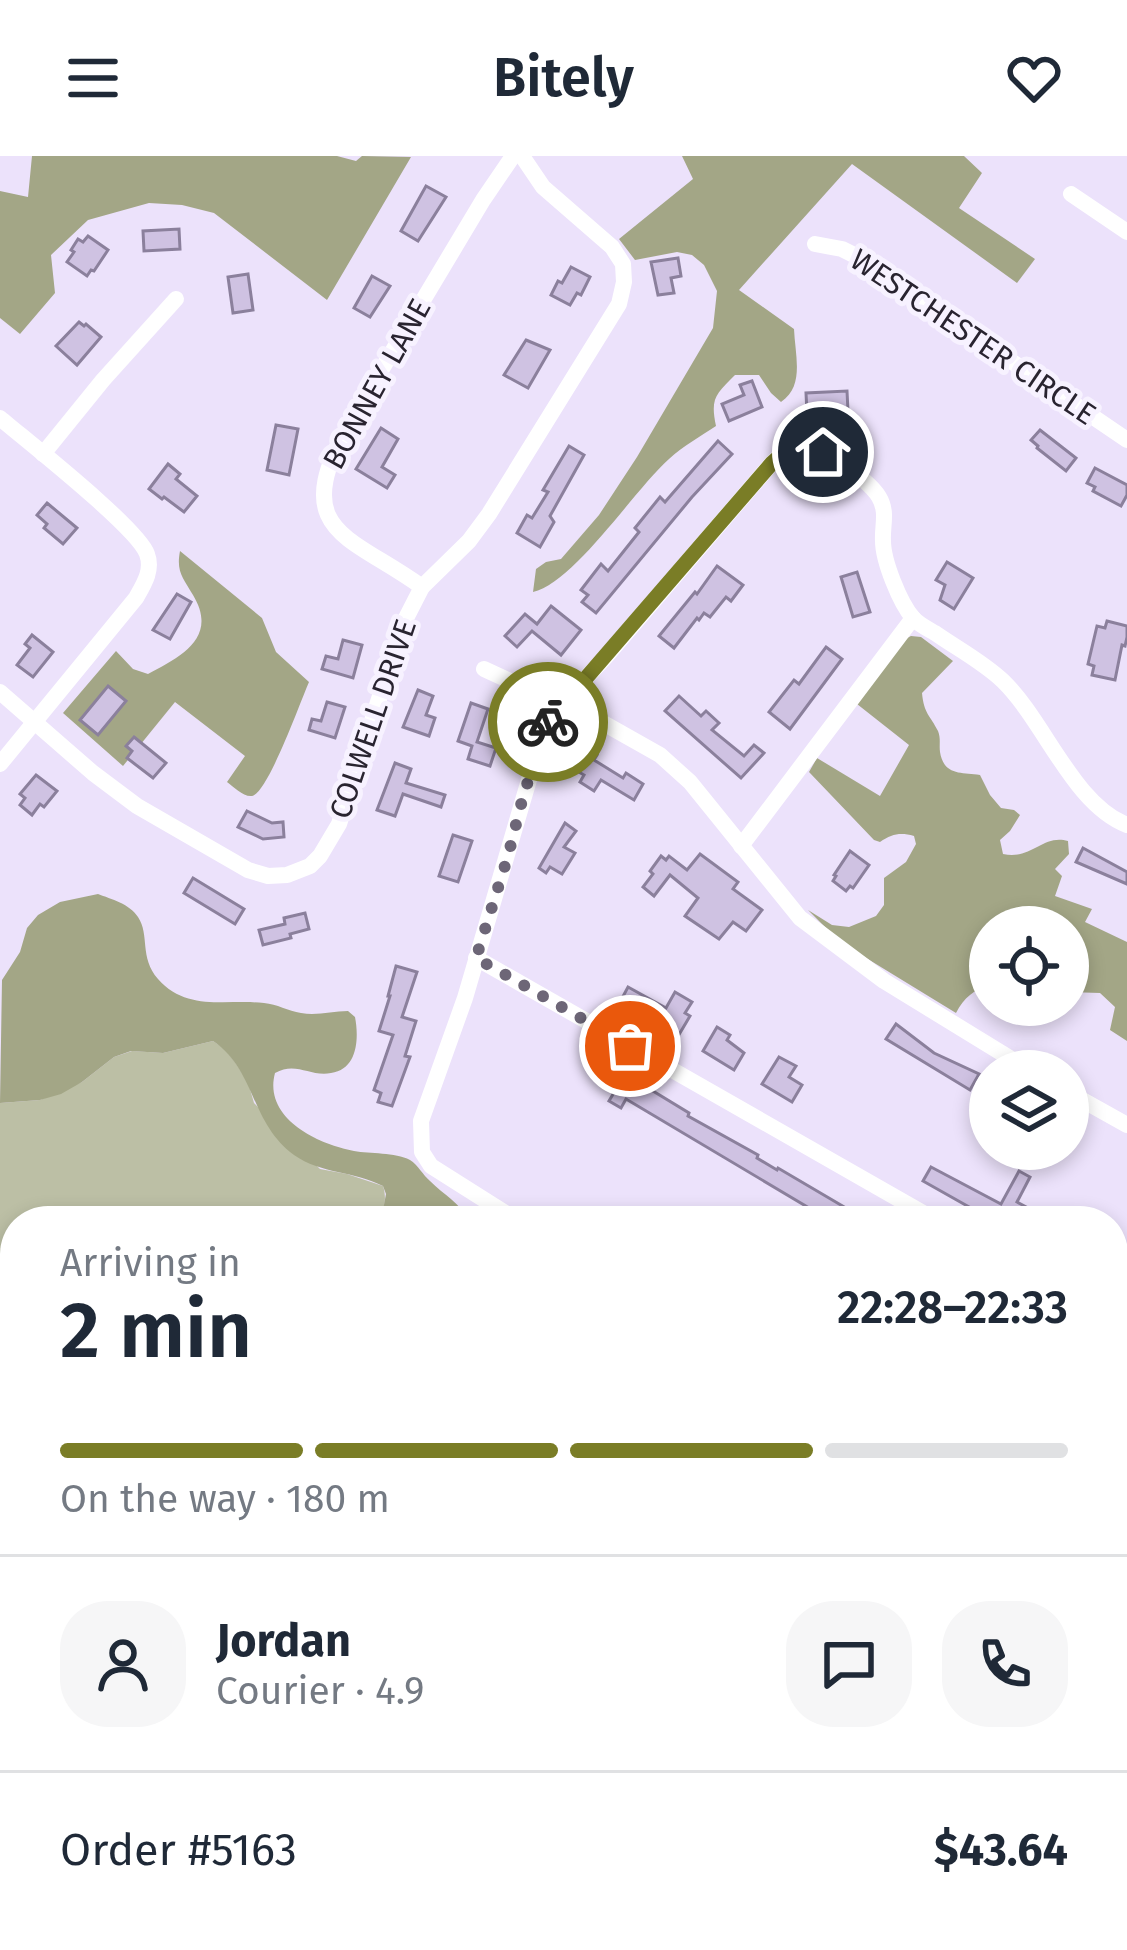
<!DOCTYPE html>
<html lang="en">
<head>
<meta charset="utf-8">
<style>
  body { margin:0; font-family:"Fira Sans",sans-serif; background:#f6f6f7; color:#1f2937; height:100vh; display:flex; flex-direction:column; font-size:45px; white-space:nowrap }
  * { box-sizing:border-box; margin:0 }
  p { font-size:39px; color:#747a83 }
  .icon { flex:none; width:66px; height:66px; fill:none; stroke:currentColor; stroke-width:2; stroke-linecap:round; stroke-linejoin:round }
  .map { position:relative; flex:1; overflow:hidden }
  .side { position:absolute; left:0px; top:1050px; width:1128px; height:744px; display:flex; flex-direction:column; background:#fff; border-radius:48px 48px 0 0; box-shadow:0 6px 18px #0003 }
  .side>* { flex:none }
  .controls { position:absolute; left:969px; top:750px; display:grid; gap:24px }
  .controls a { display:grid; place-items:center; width:120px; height:120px; border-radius:50%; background:#fff; box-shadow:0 6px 18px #0003; font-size:60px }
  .pin { position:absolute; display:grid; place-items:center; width:102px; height:102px; color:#fff; margin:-51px; border:6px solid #fff; border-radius:50%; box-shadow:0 3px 12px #0007 }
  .courier { position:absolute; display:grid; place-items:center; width:120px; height:120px; margin:-60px; border:9px solid #7a7d26; border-radius:50%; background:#fff; color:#222; box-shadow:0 3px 15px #0007 }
  .headline em { font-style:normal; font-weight:600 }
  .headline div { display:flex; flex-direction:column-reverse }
  .headline { display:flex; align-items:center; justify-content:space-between; height:204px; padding:0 60px }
  h1 { font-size:78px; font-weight:600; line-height:90px }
  .bar { display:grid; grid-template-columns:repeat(4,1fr); gap:18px 12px; align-content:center; height:144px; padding:0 60px }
  .bar i { height:15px; border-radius:9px; background:#e0e1e3 }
  .bar .on { background:#7a7d26 }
  .bar p { grid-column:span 4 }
  .line { display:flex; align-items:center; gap:30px; padding:0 60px; border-top:3px solid #e0e1e3 }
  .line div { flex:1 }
  .round { display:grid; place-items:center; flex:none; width:126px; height:126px; border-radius:48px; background:#f6f6f7 }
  header { display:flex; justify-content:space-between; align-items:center; height:156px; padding:0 60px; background:#fff; font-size:54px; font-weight:600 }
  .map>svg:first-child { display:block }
  .green { fill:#bcbfa5 }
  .forest { fill:#a3a686 }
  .building { fill:#cfc2e2; stroke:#8b809c; stroke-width:3 }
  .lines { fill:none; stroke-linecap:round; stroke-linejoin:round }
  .street { stroke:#fff; stroke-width:16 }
  .done { stroke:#6d6677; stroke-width:12; stroke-dasharray:0 21.6 }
  .route { stroke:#7a7d26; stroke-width:15 }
  .labels { text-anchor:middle; stroke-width:10; stroke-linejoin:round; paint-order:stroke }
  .street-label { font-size:30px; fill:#292430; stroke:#f7f2ff }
</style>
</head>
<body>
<header><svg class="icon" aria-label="menu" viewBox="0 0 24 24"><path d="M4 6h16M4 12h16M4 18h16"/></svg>Bitely<svg class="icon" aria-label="heart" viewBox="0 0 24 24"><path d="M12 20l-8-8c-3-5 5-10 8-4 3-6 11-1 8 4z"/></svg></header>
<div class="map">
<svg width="1127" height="1794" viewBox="0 0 1127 1794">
  <rect width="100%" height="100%" fill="#ece2fb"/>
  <path class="green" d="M213 885 225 893 237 909 248 926 254 947 320 1013 347 1018 383 1030C387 1042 384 1053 381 1065H15V1779H1046L1058 1794H0V947L40 944 82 926 114 901 132 895 163 897Z"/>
  <g class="forest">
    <polygon points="32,0 337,0 356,5 362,0 411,1 327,144 214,57 182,49 149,47 88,64 51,99 55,137 20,178 0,162 0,35 28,41"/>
    <path d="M682 0H964L982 17 959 52 1035 103 1017 127 852 8 739 134 794 173C795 199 805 230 781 246L771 237 759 219H735C716 238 710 242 716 270 701 280 683 290 669 303 635 333 574 427 533 436L536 413 546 406 561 403 599 359 637 301 713 172 717 135 704 109 692 99 677 96 635 104 619 83 693 23Z"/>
    <path d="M180 395 262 462 276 496 309 526C301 544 268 637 252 640 243 641 234 631 227 626L245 600 175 546 123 610 63 557 116 495 133 513 148 518C180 501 219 482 193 439 183 422 176 416 180 395Z"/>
    <path d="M911 480 921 481 953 505 922 537C924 558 930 559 938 575 941 583 939 588 940 596 944 620 961 616 980 619L990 639 1001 652 1014 654 1020 659 1010 675 1000 684 1003 698C1033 704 1042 678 1068 685L1069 698 1055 713 1062 720 1055 740 1092 753 1085 766 1127 786V885L1110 874 1115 851 1100 837 1068 836V771H990V827C974 835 964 841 956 857L840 786 808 754 832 769 849 771 876 760 884 749V722L906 706 916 688 914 680C900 676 892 678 880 686L874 684 809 616 817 602 880 640 909 589 857 548 905 483Z"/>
    <path d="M98 738C111 743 130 748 138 761 150 779 139 801 158 823 187 856 227 843 264 847 277 848 288 855 301 857 317 860 332 855 348 855L355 861C359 882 358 913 331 917 310 921 296 905 275 917 263 962 317 988 354 995 370 998 395 996 410 1004 418 1009 423 1019 430 1025 444 1039 460 1047 470 1065H381L386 1038 383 1030C354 1015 321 1018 294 999 250 967 256 914 213 885L163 897 131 895 114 901 82 926 61 938 40 944 0 947 2 824 20 796 27 772 38 759 60 746Z"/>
    <polygon points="1113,1629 1127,1640 1127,1794 1058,1794 1046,1779 1113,1779"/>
  </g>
  <g class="building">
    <polygon points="426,30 446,41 418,85 401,75"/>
    <polygon points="179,73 180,93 144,95 143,75"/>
    <polygon points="88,80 108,94 94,115 91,114 87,120 67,106 74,96 71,94 78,83 83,86"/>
    <polygon points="678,102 681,120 671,122 674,137 658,139 651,106"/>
    <polygon points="571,111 590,121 581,139 577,137 570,149 551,139 558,125 562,127"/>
    <polygon points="248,118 253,154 233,157 228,121"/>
    <polygon points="372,120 390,130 370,161 354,152"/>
    <polygon points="79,166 84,170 86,168 101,181 77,209 56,190"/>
    <polygon points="526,184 550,194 528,232 504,219"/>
    <polygon points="752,225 762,251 729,265 722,248 744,239 740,229"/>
    <polygon points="847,235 848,255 807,257 806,237"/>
    <polygon points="276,269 298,273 289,319 267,314"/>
    <polygon points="381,272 398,283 382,311 395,319 387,332 356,313"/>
    <polygon points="1040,274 1076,302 1066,315 1037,292 1038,290 1031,284"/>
    <polygon points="718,285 732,298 692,341 596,457 582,446 588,439 581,434 601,408 608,415 639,376 635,372 660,341 665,346"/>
    <polygon points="569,290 584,299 550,360 554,366 540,391 517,377 527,359 532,362 548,336 543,334"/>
    <polygon points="168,308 180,318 176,323 197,340 184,356 164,341 162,343 149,333"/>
    <polygon points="1095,312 1127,329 1127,339 1121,350 1093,335 1095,331 1087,327"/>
    <polygon points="47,347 77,372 63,388 44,372 47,368 37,359"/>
    <polygon points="947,406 973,422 954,453 940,444 945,429 936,424"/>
    <polygon points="717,410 743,429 731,445 726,441 710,461 704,457 699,464 697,462 674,492 659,480 695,436 697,438"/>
    <polygon points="857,416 870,456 853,461 841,421"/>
    <polygon points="177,438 191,446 170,483 153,474"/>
    <polygon points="551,450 581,474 561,499 532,475 517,491 505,480 525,458 537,468"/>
    <polygon points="1107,465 1127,470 1127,481 1125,490 1122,489 1115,524 1092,519 1094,510 1088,508 1097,470 1105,472"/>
    <polygon points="32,479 53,496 33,521 17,509 30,492 25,488"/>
    <polygon points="343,484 362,489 353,522 322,513 326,500 338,503"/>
    <polygon points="826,491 842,503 790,573 769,556 794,524 799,528"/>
    <polygon points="108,530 126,545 98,579 80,564"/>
    <polygon points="418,534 433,540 426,559 435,562 429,580 403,571"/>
    <polygon points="679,540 701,560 706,555 719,567 712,574 744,600 754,589 764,597 741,622 665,555"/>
    <polygon points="327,546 345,551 335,582 309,574 312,563 321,565"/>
    <polygon points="471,547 488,553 477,586 496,592 490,610 468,603 472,590 458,585"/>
    <polygon points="134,581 166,607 153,622 127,602 132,595 126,590"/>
    <polygon points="578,587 597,599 594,604 623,622 626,617 643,628 634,644 601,624 594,635 580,626 584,619 565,608"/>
    <polygon points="395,607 411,613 406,627 445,639 441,651 403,638 395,660 377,654"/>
    <polygon points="36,619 57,635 44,651 40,648 32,659 20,649 25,642 20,638"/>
    <polygon points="247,655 272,667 283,666 284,681 263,683 238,671"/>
    <polygon points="565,667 576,675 564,691 575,697 562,718 550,711 546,717 539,712"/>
    <polygon points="453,679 472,685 458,726 439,720"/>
    <polygon points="1083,692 1127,716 1127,728 1076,706"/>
    <polygon points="850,695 869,709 853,732 850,730 846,735 833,725 836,720 834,719"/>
    <polygon points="700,698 738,726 733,733 762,754 746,775 733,766 719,783 685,760 698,742 670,719 654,740 643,731 653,718 650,715 661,700 666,704 669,700 687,714"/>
    <polygon points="193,722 244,753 235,768 184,737"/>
    <polygon points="305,757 309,773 290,778 291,782 263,789 259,774 285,768 284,762"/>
    <polygon points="396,810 417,816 402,861 416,865 405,900 410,901 392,950 378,946 381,937 374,934 393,879 379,875 390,840 388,840"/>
    <polygon points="628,831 666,852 675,836 692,846 685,857 690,860 677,882 619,848"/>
    <polygon points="896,868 934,897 979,918 970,934 886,883"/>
    <polygon points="717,871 730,879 727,884 744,897 734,914 703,895"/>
    <polygon points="779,901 796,910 789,921 802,929 792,946 762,928"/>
    <polygon points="625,918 689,957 688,960 758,999 757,1002 777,1014 778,1012 868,1065 831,1065 626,943 621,952 609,945"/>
    <polygon points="931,1011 1001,1048 1019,1015 1030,1021 1017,1046 1030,1053 1023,1065 994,1065 923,1025"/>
  </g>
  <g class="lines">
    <g class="street">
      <polyline points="1071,38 1127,76"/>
      <polyline points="815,88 842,93 858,101 1127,284"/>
      <path d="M0 262C27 285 138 372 147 398 153 414 144 428 136 442L0 608"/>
      <polyline points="43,298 103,224 176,143"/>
      <path d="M422 431C350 379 290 377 346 273L483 44 513 0"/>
      <polyline points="484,513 551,544 582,555 660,599 690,626 800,762 884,825 1031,915"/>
      <polyline points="0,536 93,617 137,650 248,714 268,720 287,719 310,710 320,700 339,668 403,468 422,431 469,385 489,358 619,148 624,126 623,108 612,91 543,31 522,0"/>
      <polyline points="741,690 913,462"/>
      <polyline points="476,802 937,1065"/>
      <polyline points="1068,936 1127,969"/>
      <path d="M518 1065 431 1010 422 996 421 965 465 842 541 583C555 548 585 525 609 497 664 433 718 370 772 307 779 300 785 294 795 292 817 288 868 322 879 341 888 356 882 370 883 385 883 405 900 447 913 462 918 468 928 473 935 477 958 493 983 506 1003 525 1045 566 1073 648 1127 669"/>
      <polyline points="1113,1166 1127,1174"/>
      <polyline points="1113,1434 1127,1443"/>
      <polyline points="1113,1619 1127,1629"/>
    </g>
  </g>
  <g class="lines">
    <polyline class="done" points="548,566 524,637 508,700 476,802 630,890"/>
    <path class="route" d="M548 566 772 307C791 289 798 290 823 296"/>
  </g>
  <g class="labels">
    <g class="street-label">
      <text transform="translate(973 181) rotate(34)" y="10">WESTCHESTER CIRCLE</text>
      <text transform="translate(377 228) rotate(-61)" y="10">BONNEY LANE</text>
      <text transform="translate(373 563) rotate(-71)" y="10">COLWELL DRIVE</text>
    </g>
  </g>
</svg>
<div class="controls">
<a><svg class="icon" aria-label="locate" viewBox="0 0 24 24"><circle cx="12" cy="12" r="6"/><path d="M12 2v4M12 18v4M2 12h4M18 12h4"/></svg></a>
<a><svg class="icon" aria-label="layers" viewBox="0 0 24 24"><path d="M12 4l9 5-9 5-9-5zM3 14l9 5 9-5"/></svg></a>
</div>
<div class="pin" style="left:630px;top:890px;background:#ea580c"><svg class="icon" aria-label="bag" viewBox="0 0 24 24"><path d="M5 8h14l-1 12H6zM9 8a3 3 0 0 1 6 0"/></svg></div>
<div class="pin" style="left:823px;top:296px;background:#1f2937"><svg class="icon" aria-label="home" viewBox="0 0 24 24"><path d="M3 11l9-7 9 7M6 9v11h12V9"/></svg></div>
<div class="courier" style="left:548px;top:566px"><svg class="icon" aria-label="bike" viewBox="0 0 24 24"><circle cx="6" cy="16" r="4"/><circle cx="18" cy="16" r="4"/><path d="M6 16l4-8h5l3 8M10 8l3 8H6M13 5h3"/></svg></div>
<section class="side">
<div class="headline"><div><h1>2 min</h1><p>Arriving in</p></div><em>22:28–22:33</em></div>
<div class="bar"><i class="on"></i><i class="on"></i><i class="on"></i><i></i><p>On the way · 180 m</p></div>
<div class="line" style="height:216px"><a class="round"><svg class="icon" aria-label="person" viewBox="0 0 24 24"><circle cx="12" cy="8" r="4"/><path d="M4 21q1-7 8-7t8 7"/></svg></a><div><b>Jordan</b><p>Courier · 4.9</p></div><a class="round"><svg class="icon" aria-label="chat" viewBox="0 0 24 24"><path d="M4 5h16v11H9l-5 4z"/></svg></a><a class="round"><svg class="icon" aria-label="phone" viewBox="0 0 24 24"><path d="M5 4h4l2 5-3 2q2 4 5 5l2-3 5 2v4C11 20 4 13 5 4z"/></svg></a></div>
<div class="line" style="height:156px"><div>Order #5163</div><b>$43.64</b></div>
</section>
</div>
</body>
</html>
